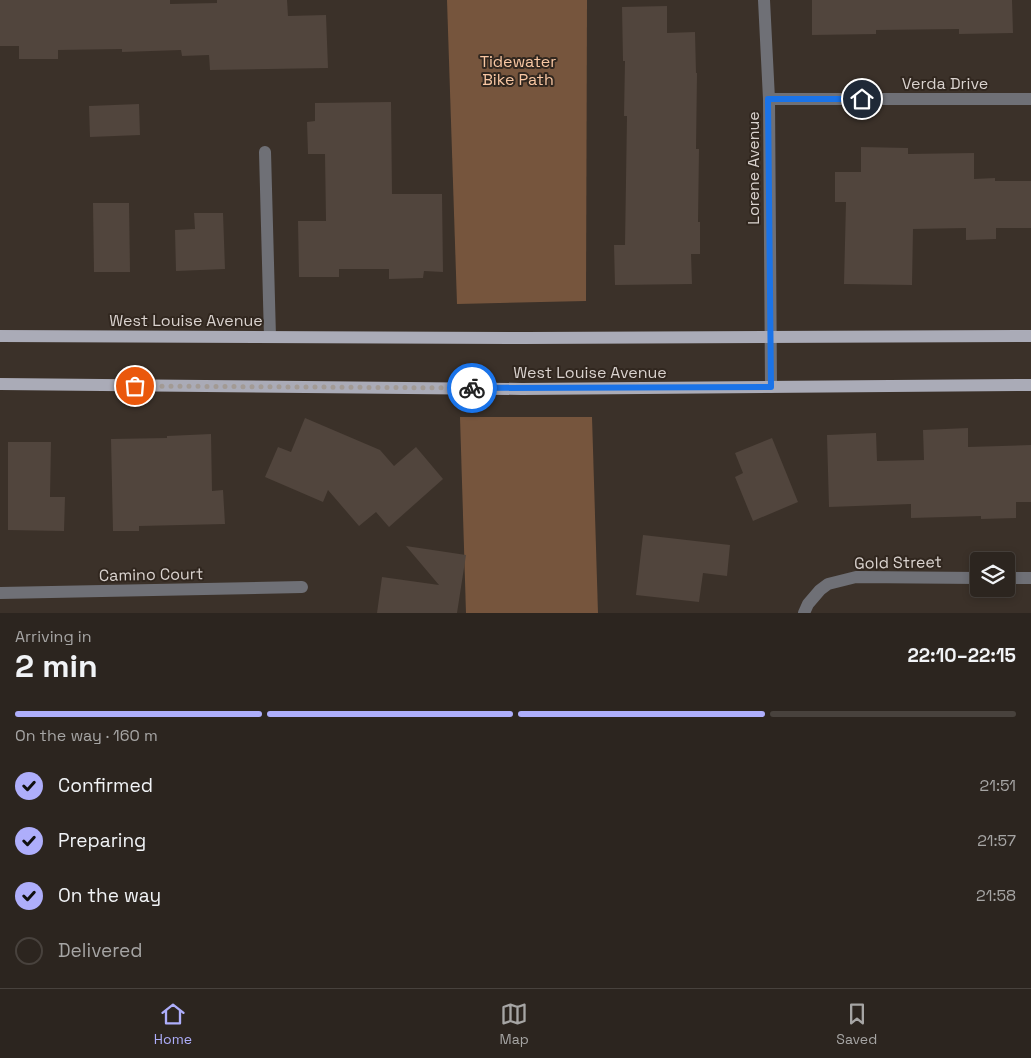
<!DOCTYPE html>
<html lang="en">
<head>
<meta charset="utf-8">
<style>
  body { margin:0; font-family:"Space Grotesk",sans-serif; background:#38312c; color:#f1f3f6; height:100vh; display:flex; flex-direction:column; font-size:19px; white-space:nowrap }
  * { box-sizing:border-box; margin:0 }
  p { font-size:16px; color:#a6a5a4 }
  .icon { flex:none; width:28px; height:28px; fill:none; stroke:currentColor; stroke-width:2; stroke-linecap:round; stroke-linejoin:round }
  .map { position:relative; height:613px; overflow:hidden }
  .panel { display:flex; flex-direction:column; background:#2c251f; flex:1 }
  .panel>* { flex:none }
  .tools { position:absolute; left:970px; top:552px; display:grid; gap:10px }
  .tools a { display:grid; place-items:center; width:45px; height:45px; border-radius:5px; background:#2c251f; box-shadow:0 2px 8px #0003,0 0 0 1px #48423d; font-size:25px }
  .pin { position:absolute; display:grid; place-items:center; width:42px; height:42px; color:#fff; margin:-21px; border:2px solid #fff; border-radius:50%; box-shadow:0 1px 5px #0007 }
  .courier { position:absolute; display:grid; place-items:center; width:50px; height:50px; margin:-25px; border:4px solid #1a73e8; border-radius:50%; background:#fff; color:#222; box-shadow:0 1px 6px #0007 }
  .head em { font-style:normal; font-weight:700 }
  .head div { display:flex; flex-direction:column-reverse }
  .head { display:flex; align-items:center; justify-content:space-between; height:85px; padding:0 15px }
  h1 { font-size:32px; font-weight:700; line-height:38px }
  .bar { display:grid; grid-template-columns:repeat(4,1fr); gap:8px 5px; align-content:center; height:60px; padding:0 15px }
  .bar i { height:6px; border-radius:4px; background:#48423d }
  .bar .selected { background:#aeaefb }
  .bar p { grid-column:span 4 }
  ol { padding:0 15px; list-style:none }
  li { display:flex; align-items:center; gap:15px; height:55px }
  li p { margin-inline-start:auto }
  li .icon { padding:5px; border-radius:50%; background:#aeaefb; color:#111; stroke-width:4 }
  li:last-child { color:#a6a5a4 }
  li i { width:28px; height:28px; border:2px solid #48423d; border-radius:50% }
  .menu { display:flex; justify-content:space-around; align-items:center; height:70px; border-top:1px solid #48423d; background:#2c251f; font-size:14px; color:#a6a5a4 }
  .menu a { display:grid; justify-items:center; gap:2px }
  .menu .selected { color:#aeaefb }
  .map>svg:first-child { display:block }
  .green { fill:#76553d }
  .building { fill:#51453d }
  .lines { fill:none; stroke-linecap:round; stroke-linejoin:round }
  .minor { stroke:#6f7076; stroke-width:12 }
  .major { stroke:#aaabb7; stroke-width:12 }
  .done { stroke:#a29a94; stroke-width:5; stroke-dasharray:0 9 }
  .route { stroke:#1a73e8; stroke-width:6 }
  .labels { text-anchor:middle; stroke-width:4; stroke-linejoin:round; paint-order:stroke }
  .park-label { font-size:16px; fill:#f8c7a3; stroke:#31271f }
  .street-label { font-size:16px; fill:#d9d2ce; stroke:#31271f }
</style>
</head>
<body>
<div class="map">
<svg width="1031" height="613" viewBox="0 0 1031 613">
  <rect width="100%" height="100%" fill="#3b3129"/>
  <g class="green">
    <polygon points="447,0 587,0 586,301 457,304"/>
    <polygon points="460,417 592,417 598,613 466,613"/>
  </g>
  <g class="building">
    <polygon points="0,0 170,0 170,4 217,3 217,0 287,0 288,16 326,15 328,68 210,70 209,55 182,56 181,50 122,52 122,49 58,50 58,59 19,59 19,46 0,46"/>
    <polygon points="812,0 1012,0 1013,33 959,34 959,29 876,30 876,34 812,35"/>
    <polygon points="667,6 667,33 695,32 696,73 697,73 696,149 699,149 698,222 700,222 700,254 691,254 692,284 615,285 614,245 625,245 627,116 624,116 625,61 623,61 622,7"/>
    <polygon points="391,102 392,194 442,194 443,272 424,271 423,278 389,279 389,269 339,269 339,277 299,277 298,221 326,221 325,154 308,154 307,122 315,121 315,103"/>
    <polygon points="139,104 140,135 90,137 89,106"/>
    <polygon points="861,147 908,148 908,154 974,153 974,179 995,178 995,181 1031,181 1031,228 996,228 996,239 966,240 966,228 913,229 912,285 844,284 846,202 835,202 835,172 861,172"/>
    <polygon points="93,203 129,203 130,272 94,272"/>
    <polygon points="194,213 223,213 225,269 176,271 175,230 195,229"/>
    <polygon points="305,418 380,450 394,466 416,447 443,479 389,527 376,512 359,526 328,490 323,502 265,477 278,447 291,452"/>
    <polygon points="968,428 968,447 1031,445 1031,502 1016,502 1016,518 981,519 981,516 911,518 911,504 829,507 827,435 876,433 877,461 924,460 923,430"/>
    <polygon points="211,434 212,491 223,490 225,524 139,526 139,531 113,531 111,439 167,438 167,436"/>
    <polygon points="772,438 798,502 753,521 735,477 743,473 735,453"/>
    <polygon points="8,442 51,442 50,497 65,497 64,531 8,530"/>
    <polygon points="643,535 730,545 727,576 703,573 699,602 636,595"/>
    <polygon points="406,546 466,555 457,613 377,613 382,577 439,585"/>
  </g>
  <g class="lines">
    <g class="minor">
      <polyline points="764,0 769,99 771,387"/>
      <polyline points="769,99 1031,99"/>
      <polyline points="265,152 270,337"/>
      <polyline points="1006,578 1031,578"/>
      <polyline points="0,593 302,587"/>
      <polyline points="804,613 808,604 820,590 828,584 856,577 979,578"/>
    </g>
    <g class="major">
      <polyline points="0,336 526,338 1031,336"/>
      <polyline points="0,384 522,389 1031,385"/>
    </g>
  </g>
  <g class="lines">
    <polyline class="done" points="135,386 472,388"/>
    <polyline class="route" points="472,388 771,387 768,99 862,99"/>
  </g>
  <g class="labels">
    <g class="park-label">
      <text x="518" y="67">Tidewater<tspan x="518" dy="18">Bike Path</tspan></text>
    </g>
    <g class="street-label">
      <text x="945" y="89">Verda Drive</text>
      <text transform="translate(753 168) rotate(-90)" y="6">Lorene Avenue</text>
      <text x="186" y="326">West Louise Avenue</text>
      <text x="590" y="378">West Louise Avenue</text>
      <text transform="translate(898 562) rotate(-1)" y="6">Gold Street</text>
      <text transform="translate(151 574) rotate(-1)" y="6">Camino Court</text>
    </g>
  </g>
</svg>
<div class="tools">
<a><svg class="icon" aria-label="layers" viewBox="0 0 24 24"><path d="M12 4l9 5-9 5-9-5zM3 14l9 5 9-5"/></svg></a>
</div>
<div class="pin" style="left:135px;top:386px;background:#ea580c"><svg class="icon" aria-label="bag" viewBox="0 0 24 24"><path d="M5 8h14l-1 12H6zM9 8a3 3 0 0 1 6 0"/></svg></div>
<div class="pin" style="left:862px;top:99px;background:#1f2937"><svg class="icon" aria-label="home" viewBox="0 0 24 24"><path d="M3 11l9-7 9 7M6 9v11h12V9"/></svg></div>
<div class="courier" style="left:472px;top:388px"><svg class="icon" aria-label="bike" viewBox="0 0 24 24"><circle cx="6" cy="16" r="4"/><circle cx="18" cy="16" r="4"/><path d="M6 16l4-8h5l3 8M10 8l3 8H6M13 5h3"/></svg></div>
</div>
<section class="panel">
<div class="head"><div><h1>2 min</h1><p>Arriving in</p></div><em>22:10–22:15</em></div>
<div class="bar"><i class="selected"></i><i class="selected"></i><i class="selected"></i><i></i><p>On the way · 160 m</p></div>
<ol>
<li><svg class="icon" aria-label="check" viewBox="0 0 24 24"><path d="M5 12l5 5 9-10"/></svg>Confirmed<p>21:51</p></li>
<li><svg class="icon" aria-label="check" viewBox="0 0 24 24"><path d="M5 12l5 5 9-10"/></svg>Preparing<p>21:57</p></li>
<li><svg class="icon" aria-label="check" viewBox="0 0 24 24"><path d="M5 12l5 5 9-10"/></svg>On the way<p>21:58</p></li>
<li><i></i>Delivered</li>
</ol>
</section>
<nav class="menu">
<a class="selected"><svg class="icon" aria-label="home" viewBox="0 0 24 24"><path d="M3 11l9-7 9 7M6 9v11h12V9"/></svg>Home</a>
<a><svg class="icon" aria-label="map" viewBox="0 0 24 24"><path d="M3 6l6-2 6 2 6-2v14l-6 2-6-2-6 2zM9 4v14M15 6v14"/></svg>Map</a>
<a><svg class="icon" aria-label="saved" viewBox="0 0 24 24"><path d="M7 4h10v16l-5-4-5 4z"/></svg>Saved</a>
</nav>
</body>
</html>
